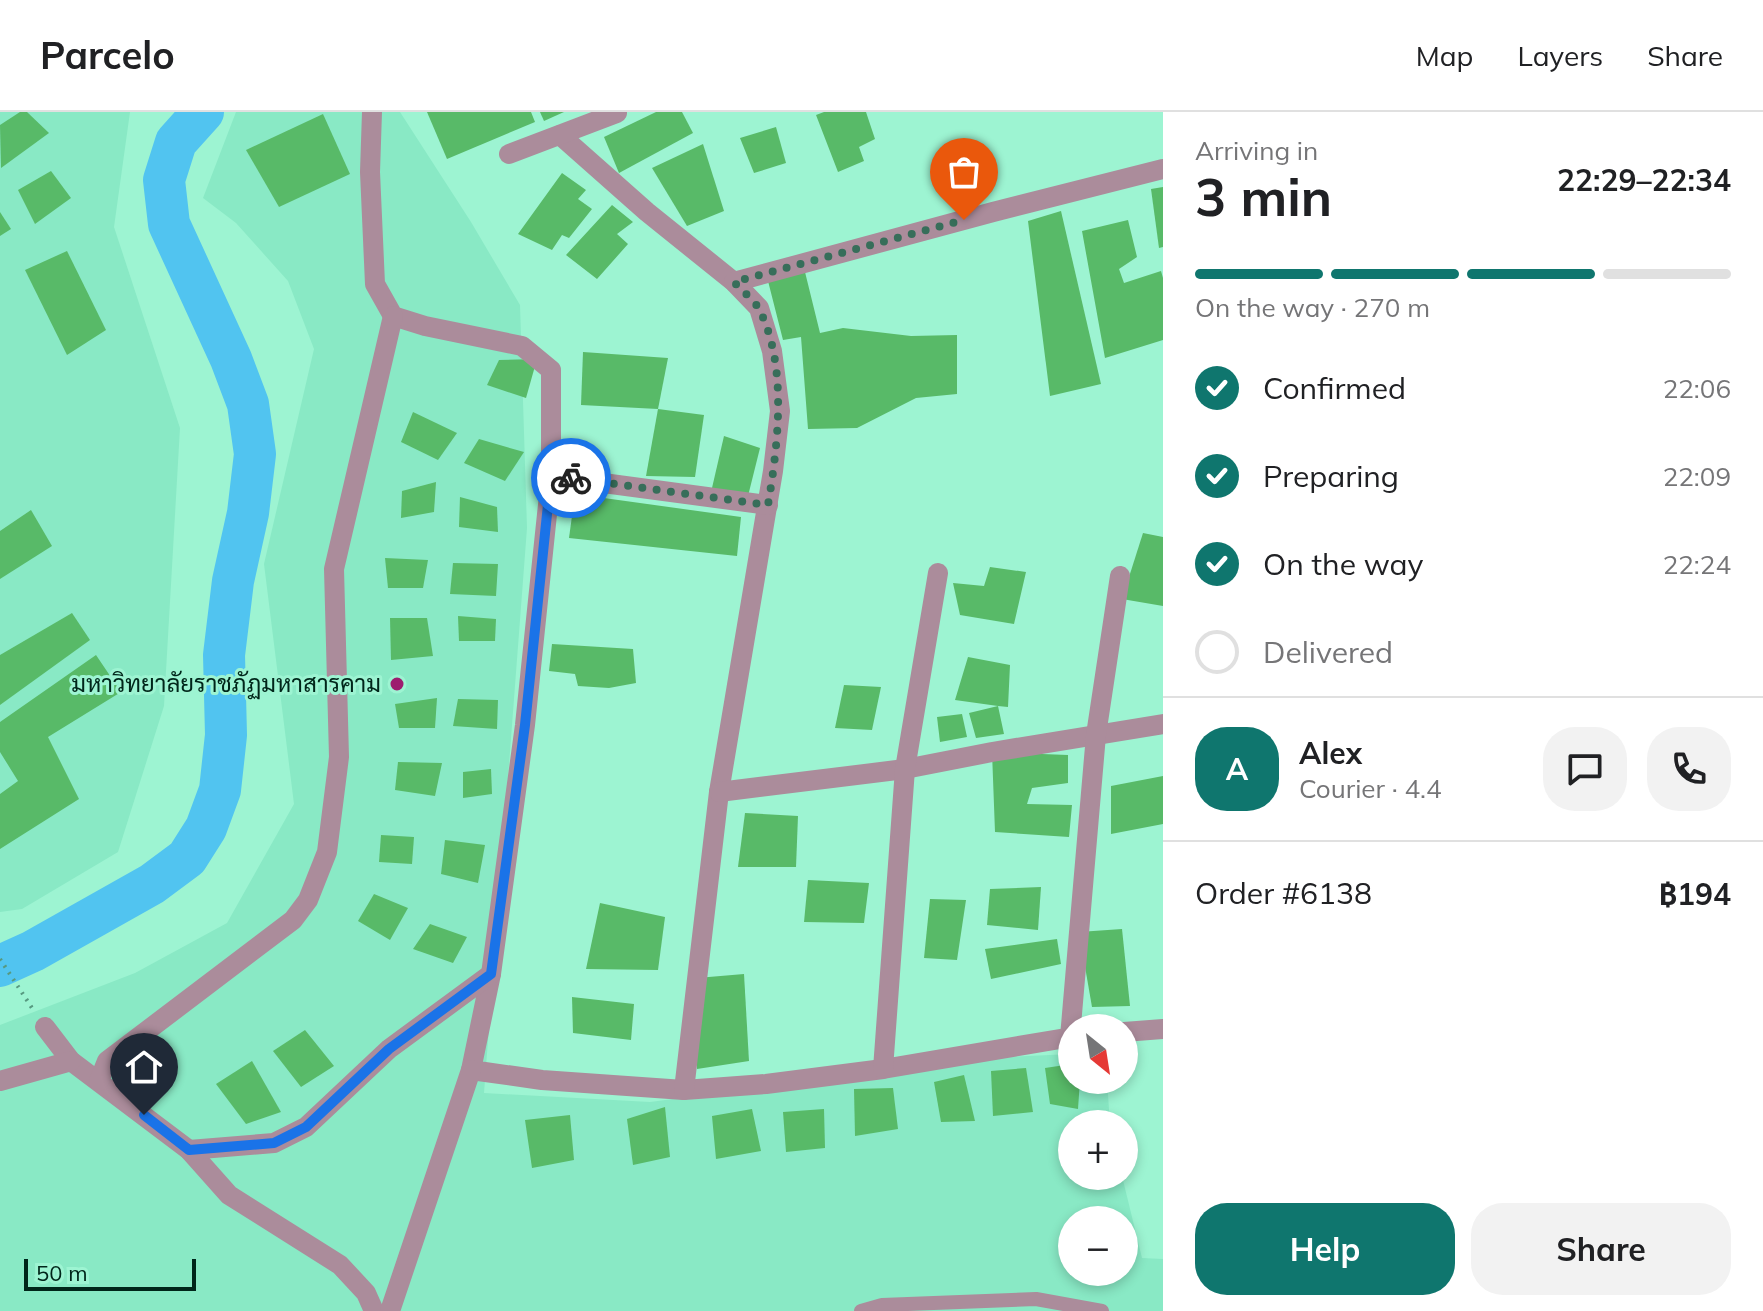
<!DOCTYPE html>
<html lang="en">
<head>
<meta charset="utf-8">
<style>
  body { margin:0; font-family:Mulish,Sarabun,sans-serif; background:#f2f2f2; color:#202124; height:100vh; display:flex; flex-direction:column; font-size:30px; white-space:nowrap }
  * { box-sizing:border-box; margin:0 }
  p { font-size:26px; color:#757577 }
  .icon { flex:none; width:44px; height:44px; fill:none; stroke:currentColor; stroke-width:2; stroke-linecap:round; stroke-linejoin:round }
  .map { position:relative; flex:1; overflow:hidden }
  .details { display:flex; flex-direction:column; background:#fff; width:600px }
  .details>* { flex:none }
  .needle { width:52px; rotate:150deg }
  .controls { position:absolute; left:1058px; top:902px; display:grid; gap:16px }
  .controls a { display:grid; place-items:center; width:80px; height:80px; border-radius:50%; background:#fff; box-shadow:0 4px 12px #0003; font-size:40px }
  .scale { position:absolute; left:24px; bottom:20px; width:172px; box-sizing:border-box; padding-left:8px; border:4px solid #00261a; border-top:0; font-size:22px; line-height:28px; white-space:nowrap; color:#00261a; -webkit-text-stroke:6px #9df4d2; paint-order:stroke }
  .pin { position:absolute; display:grid; place-items:center; width:68px; height:68px; color:#fff; margin:-82px -34px; border-radius:50% 50% 50% 0; rotate:-45deg; box-shadow:0 0 8px #0007 }
  .pin .icon { rotate:45deg }
  .courier { position:absolute; display:grid; place-items:center; width:80px; height:80px; margin:-40px; border:6px solid #1a73e8; border-radius:50%; background:#fff; color:#222; box-shadow:0 2px 10px #0007 }
  .summary em { font-style:normal; font-weight:700 }
  .summary div { display:flex; flex-direction:column-reverse }
  .summary { display:flex; align-items:center; justify-content:space-between; height:136px; padding:0 32px }
  h1 { font-size:52px; font-weight:700; line-height:60px }
  .bar { display:grid; grid-template-columns:repeat(4,1fr); gap:12px 8px; align-content:center; height:96px; padding:0 32px }
  .bar i { height:10px; border-radius:6px; background:#e0e0e0 }
  .bar .on { background:#0f766e }
  .bar p { grid-column:span 4 }
  .line { display:flex; align-items:center; gap:20px; padding:0 32px; border-top:2px solid #e0e0e0 }
  .line div { flex:1 }
  .round { display:grid; place-items:center; flex:none; width:84px; height:84px; border-radius:32px; background:#f2f2f2 }
  ol { padding:0 32px; list-style:none }
  li { display:flex; align-items:center; gap:24px; height:88px }
  li p { margin-inline-start:auto }
  li .icon { padding:8px; border-radius:50%; background:#0f766e; color:#fff; stroke-width:4 }
  li:last-child { color:#757577 }
  li i { width:44px; height:44px; border:4px solid #e0e0e0; border-radius:50% }
  .button { display:flex; gap:16px; margin-top:auto; padding:16px 32px }
  .button a { flex:1; height:92px; border-radius:32px; background:#0f766e; color:#fff; font-size:32px; font-weight:700; line-height:92px; text-align:center }
  .button a+a { background:#f2f2f2; color:#202124 }
  header { display:flex; align-items:center; gap:48px; box-sizing:border-box; height:112px; padding:0 40px; background:#fff; border-bottom:2px solid #e0e0e0 }
  header strong { font-size:38px }
  nav { display:flex; gap:44px; margin-inline-start:auto; font-size:28px }
  main { display:flex; flex:1; min-height:0 }
  .map>svg:first-child { display:block }
  .built { fill:#89e9c5; fill-rule:evenodd }
  .lines { fill:none; stroke-linecap:round; stroke-linejoin:round }
  .river { stroke:#51c4f0; stroke-width:42 }
  .building { fill:#58ba68 }
  .path { stroke:#579980; stroke-width:4; stroke-dasharray:2 6; stroke-linecap:butt }
  .lane { stroke:#ab8c9b; stroke-width:14 }
  .street { stroke:#ab8c9b; stroke-width:20 }
  .done { stroke:#376e5a; stroke-width:8; stroke-dasharray:0 14.4 }
  .route { stroke:#1a73e8; stroke-width:10 }
  .poi-dot { fill:#9d1c6f; stroke:#9df4d2; stroke-width:3 }
  .labels { text-anchor:middle; stroke-width:6; stroke-linejoin:round; paint-order:stroke }
  .poi-label { font-size:24px; fill:#00261a; stroke:#9df4d2; text-anchor:end }
</style>
</head>
<body>
<header>
<strong>Parcelo</strong>
<nav><a>Map</a><a>Layers</a><a>Share</a></nav>
</header>
<main>
<div class="map">
<svg width="1163" height="1199" viewBox="0 0 1163 1199">
  <rect width="100%" height="100%" fill="#9df4d2"/>
  <g class="built">
    <polygon points="0,0 130,0 114,115 180,316 164,594 118,740 22,797 0,800"/>
    <path d="M236 0H400L471 110 520 193 527 416 484 981 650 990 984 946 1072 942V968H1107L1110 1012H1072V1064H1122L1142 1146 1163 1147V1199H0V913L135 861 227 811 294 692 264 452 314 237 288 169 236 111 203 86ZM1072 1108H1124V1160H1072Z"/>
  </g>
  <g class="lines">
    <polyline class="river" points="0,854 33,839 152,772 187,746 206,716 220,678 226,623 224,543 233,469 248,401 255,342 248,292 231,247 169,112 164,68 176,30 203,0"/>
  </g>
  <g class="building">
    <polygon points="20,0 27,0 49,21 1,56 0,13"/>
    <polygon points="427,0 531,0 535,10 447,47"/>
    <polygon points="540,0 564,0 544,9"/>
    <polygon points="656,0 682,0 693,21 619,61 604,25"/>
    <polygon points="824,0 866,0 875,27 859,35 864,49 838,60 816,3"/>
    <polygon points="323,2 350,62 279,95 246,38"/>
    <polygon points="776,15 786,51 754,61 740,26"/>
    <polygon points="703,32 724,99 687,114 652,56"/>
    <polygon points="51,59 71,86 35,112 18,78"/>
    <polygon points="562,61 586,78 578,87 592,97 569,126 562,123 552,138 518,122"/>
    <polygon points="1163,75 1163,135 1159,136 1151,77"/>
    <polygon points="612,93 633,110 617,122 628,132 597,167 566,143"/>
    <polygon points="1061,99 1101,272 1050,284 1028,109"/>
    <polygon points="0,100 11,117 0,124"/>
    <polygon points="1128,108 1137,145 1119,157 1124,171 1161,159 1163,166 1163,228 1105,246 1082,119"/>
    <polygon points="67,139 106,218 67,243 25,158"/>
    <polygon points="805,160 820,221 843,216 911,224 957,223 957,282 916,286 857,316 808,317 801,225 783,228 768,169"/>
    <polygon points="583,240 668,246 658,297 581,293"/>
    <polygon points="537,247 526,286 487,273 499,248"/>
    <polygon points="658,297 704,303 695,365 646,364"/>
    <polygon points="413,300 457,321 438,348 401,330"/>
    <polygon points="724,324 760,336 748,384 712,376"/>
    <polygon points="479,327 524,340 505,369 464,351"/>
    <polygon points="436,370 434,400 401,406 402,379"/>
    <polygon points="575,382 741,405 737,444 569,426"/>
    <polygon points="460,385 497,395 498,420 459,415"/>
    <polygon points="31,398 52,434 0,467 0,419"/>
    <polygon points="1143,421 1163,425 1163,494 1122,487"/>
    <polygon points="385,446 428,448 423,476 388,476"/>
    <polygon points="453,451 498,452 496,484 450,482"/>
    <polygon points="990,455 1026,460 1014,512 960,503 953,471 984,474"/>
    <polygon points="72,501 90,528 0,593 0,543"/>
    <polygon points="458,504 496,507 495,529 459,529"/>
    <polygon points="390,506 427,506 433,544 391,548"/>
    <polygon points="552,532 633,537 636,571 609,576 578,574 575,562 549,559"/>
    <polygon points="96,543 121,580 48,625 79,687 0,737 0,682 18,669 0,640 0,610"/>
    <polygon points="968,545 1010,553 1008,595 998,594 1004,622 976,626 969,601 998,594 955,588"/>
    <polygon points="844,573 881,575 872,618 835,616"/>
    <polygon points="437,586 435,616 399,616 395,592"/>
    <polygon points="458,587 498,588 497,617 453,614"/>
    <polygon points="962,602 967,625 940,630 937,605"/>
    <polygon points="992,640 1068,643 1068,671 1032,676 1027,692 1072,693 1069,725 995,720"/>
    <polygon points="398,650 442,651 435,684 395,678"/>
    <polygon points="491,657 492,682 463,686 463,660"/>
    <polygon points="1163,664 1163,712 1111,722 1111,674"/>
    <polygon points="745,701 798,704 796,755 738,755"/>
    <polygon points="381,723 414,725 412,752 379,750"/>
    <polygon points="445,728 485,733 478,771 441,762"/>
    <polygon points="808,768 869,771 864,811 804,810"/>
    <polygon points="1041,775 1038,818 987,813 990,777"/>
    <polygon points="374,782 408,796 390,828 358,809"/>
    <polygon points="930,787 966,788 957,848 924,846"/>
    <polygon points="600,791 665,805 658,858 586,857"/>
    <polygon points="430,812 467,825 453,851 413,837"/>
    <polygon points="1122,817 1130,894 1092,895 1079,820"/>
    <polygon points="1057,827 1061,852 991,867 985,837"/>
    <polygon points="744,862 749,949 697,957 697,866"/>
    <polygon points="572,885 634,892 631,928 573,921"/>
    <polygon points="305,918 334,954 301,975 273,939"/>
    <polygon points="252,949 281,1000 246,1012 216,972"/>
    <polygon points="1072,952 1072,968 1080,968 1078,997 1050,992 1045,956"/>
    <polygon points="1026,956 1033,1000 993,1004 991,959"/>
    <polygon points="964,963 975,1009 941,1010 934,970"/>
    <polygon points="893,976 898,1017 855,1024 854,977"/>
    <polygon points="665,995 670,1045 633,1053 627,1007"/>
    <polygon points="752,997 761,1039 716,1047 712,1004"/>
    <polygon points="824,997 825,1036 786,1040 783,1000"/>
    <polygon points="570,1003 574,1048 532,1056 525,1008"/>
  </g>
  <g class="lines">
    <polyline class="path" points="0,847 34,899"/>
    <polyline class="lane" points="861,1199 882,1193 1036,1187 1102,1199"/>
    <g class="street">
      <polyline points="372,0 370,60 375,172 393,204 425,214 522,234 551,258 551,364 525,613 491,862 471,958 542,968 684,978 766,972 883,957 1072,925"/>
      <polyline points="560,23 647,100 734,170 759,196 772,239 780,299 773,359 719,680 684,978"/>
      <polyline points="509,42 617,1"/>
      <polyline points="734,170 993,100 1163,57"/>
      <polyline points="551,364 768,393"/>
      <polyline points="719,680 905,657 992,640 1163,612"/>
      <polyline points="45,915 71,949 189,1038 229,1083 340,1153 366,1181 374,1199"/>
      <polyline points="1124,920 1163,917"/>
      <polyline points="1070,925 1096,623 1120,464"/>
      <polyline points="883,957 905,657 938,461"/>
      <polyline points="0,969 71,949"/>
      <polyline points="99,969 107,949 293,808 308,788 327,740 339,645 334,457 393,204"/>
      <polyline points="189,1038 274,1031 306,1015 389,937 491,862"/>
      <polyline points="390,1199 471,958"/>
    </g>
  </g>
  <g class="lines">
    <path class="done" d="M571 366 768 393C778 333 788 253 759 197 754 188 742 179 734 170L964 108"/>
    <polyline class="route" points="144,1003 189,1038 274,1031 306,1015 389,937 491,862 525,613 551,364 571,366"/>
  </g>
  <circle class="poi-dot" cx="397" cy="572" r="8"/>
  <g class="labels">
    <g class="poi-label">
      <text x="381" y="580">มหาวิทยาลัยราชภัฏมหาสารคาม</text>
    </g>
  </g>
</svg>
<div class="controls">
<a><svg class="needle" viewBox="-14 -14 28 28"><path d="M0-13l5 13h-10z" fill="#e53935"/><path d="M0 13l5-13h-10z" fill="#757577"/></svg></a>
<a>+</a>
<a>−</a>
</div>
<div class="scale">50 m</div>
<div class="pin" style="left:964px;top:108px;background:#ea580c"><svg class="icon" aria-label="bag" viewBox="0 0 24 24"><path d="M5 8h14l-1 12H6zM9 8a3 3 0 0 1 6 0"/></svg></div>
<div class="pin" style="left:144px;top:1003px;background:#1f2937"><svg class="icon" aria-label="home" viewBox="0 0 24 24"><path d="M3 11l9-7 9 7M6 9v11h12V9"/></svg></div>
<div class="courier" style="left:571px;top:366px"><svg class="icon" aria-label="bike" viewBox="0 0 24 24"><circle cx="6" cy="16" r="4"/><circle cx="18" cy="16" r="4"/><path d="M6 16l4-8h5l3 8M10 8l3 8H6M13 5h3"/></svg></div>
</div>
<section class="details">
<div class="summary"><div><h1>3 min</h1><p>Arriving in</p></div><em>22:29–22:34</em></div>
<div class="bar"><i class="on"></i><i class="on"></i><i class="on"></i><i></i><p>On the way · 270 m</p></div>
<ol>
<li><svg class="icon" aria-label="check" viewBox="0 0 24 24"><path d="M5 12l5 5 9-10"/></svg>Confirmed<p>22:06</p></li>
<li><svg class="icon" aria-label="check" viewBox="0 0 24 24"><path d="M5 12l5 5 9-10"/></svg>Preparing<p>22:09</p></li>
<li><svg class="icon" aria-label="check" viewBox="0 0 24 24"><path d="M5 12l5 5 9-10"/></svg>On the way<p>22:24</p></li>
<li><i></i>Delivered</li>
</ol>
<div class="line" style="height:144px"><b class="round" style="background:#0f766e;color:#fff">A</b><div><b>Alex</b><p>Courier · 4.4</p></div><a class="round"><svg class="icon" aria-label="chat" viewBox="0 0 24 24"><path d="M4 5h16v11H9l-5 4z"/></svg></a><a class="round"><svg class="icon" aria-label="phone" viewBox="0 0 24 24"><path d="M5 4h4l2 5-3 2q2 4 5 5l2-3 5 2v4C11 20 4 13 5 4z"/></svg></a></div>
<div class="line" style="height:104px"><div>Order #6138</div><b>฿194</b></div>
<div class="button"><a>Help</a><a>Share</a></div>
</section>
</main>
</body>
</html>
